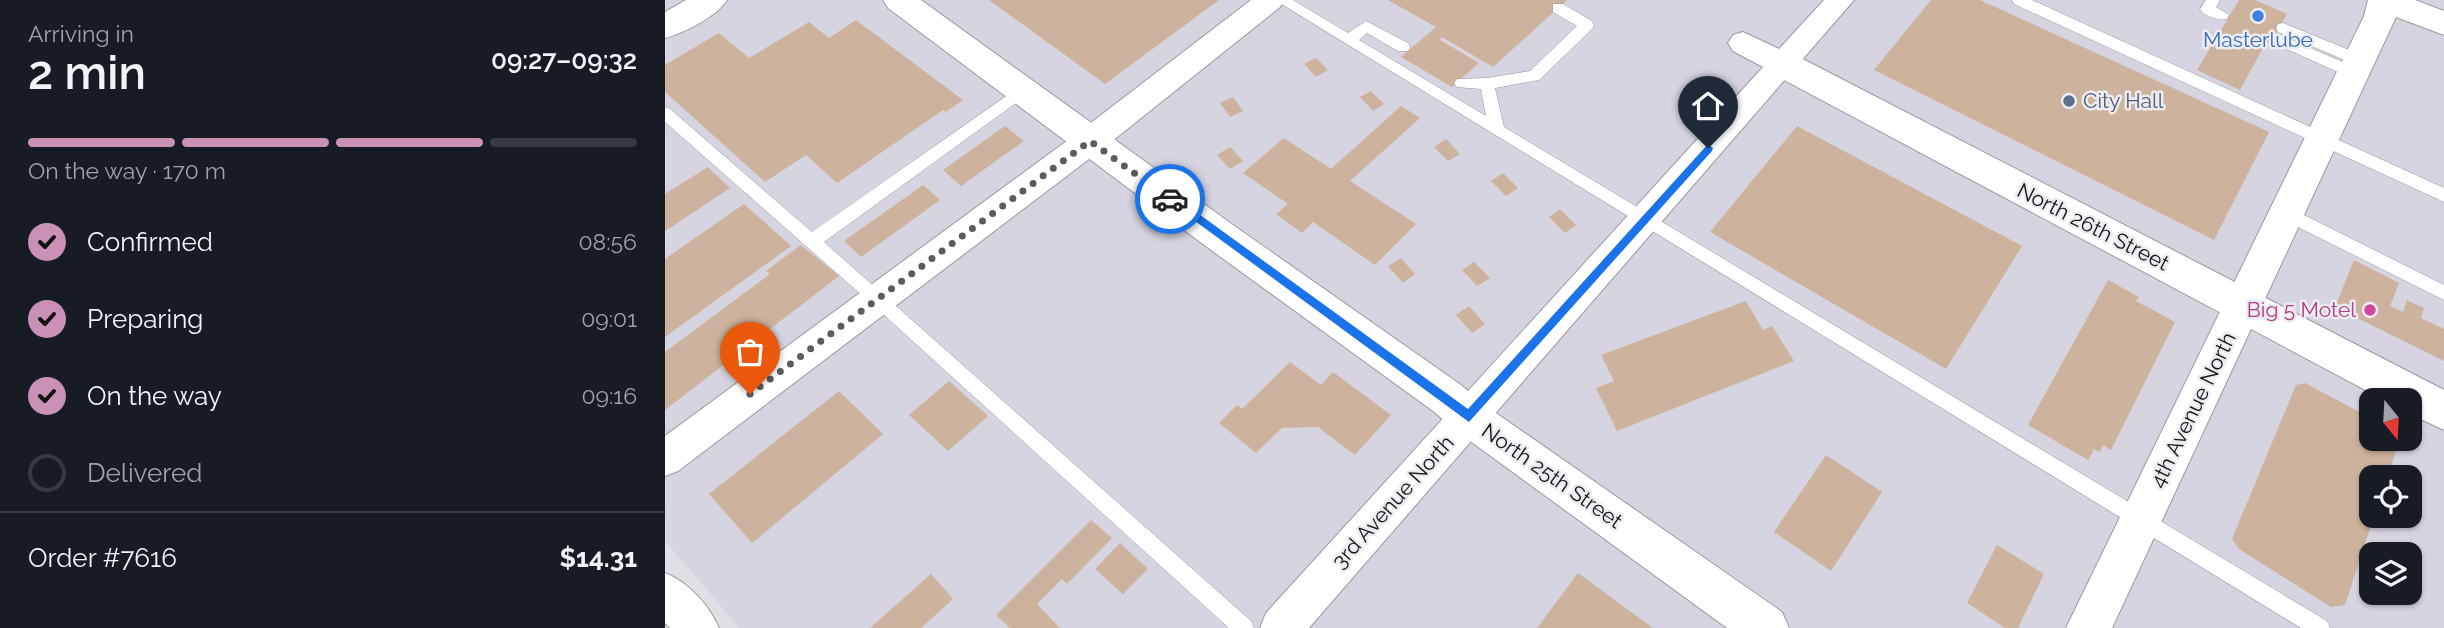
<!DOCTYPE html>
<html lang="en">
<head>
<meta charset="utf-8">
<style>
  body { margin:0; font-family:Raleway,sans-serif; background:#242831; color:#f1f3f6; height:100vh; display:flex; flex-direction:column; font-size:26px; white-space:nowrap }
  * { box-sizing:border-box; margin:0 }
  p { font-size:23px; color:#9ea1a6 }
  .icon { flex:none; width:38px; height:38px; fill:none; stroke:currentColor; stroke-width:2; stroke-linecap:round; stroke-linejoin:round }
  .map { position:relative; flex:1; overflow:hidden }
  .details { display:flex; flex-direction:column; background:#171b24; width:665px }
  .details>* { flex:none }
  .needle { width:46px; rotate:162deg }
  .controls { position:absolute; left:1694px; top:388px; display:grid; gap:14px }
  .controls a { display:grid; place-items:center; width:63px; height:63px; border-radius:14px; background:#171b24; box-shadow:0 2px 5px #0004; font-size:35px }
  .pin { position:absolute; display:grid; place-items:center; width:60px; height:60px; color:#fff; margin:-72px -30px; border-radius:50% 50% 50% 0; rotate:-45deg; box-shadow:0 0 7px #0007 }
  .pin .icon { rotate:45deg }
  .courier { position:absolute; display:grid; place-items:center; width:70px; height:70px; margin:-35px; border:5px solid #1a73e8; border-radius:50%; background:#fff; color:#222; box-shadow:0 2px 9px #0007 }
  .headline em { font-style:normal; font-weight:600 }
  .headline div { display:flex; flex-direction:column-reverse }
  .headline { display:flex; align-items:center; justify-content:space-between; height:119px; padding:0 28px }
  h1 { font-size:46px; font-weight:600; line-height:52px }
  .bar { display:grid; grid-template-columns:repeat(4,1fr); gap:10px 7px; align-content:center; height:84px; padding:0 28px }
  .bar i { height:9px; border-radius:5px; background:#363941 }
  .bar .selected { background:#cb90b6 }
  .bar p { grid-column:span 4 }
  .line { display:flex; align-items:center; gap:18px; padding:0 28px; border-top:2px solid #363941 }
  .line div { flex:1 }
  ol { padding:0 28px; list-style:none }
  li { display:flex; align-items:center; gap:21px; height:77px }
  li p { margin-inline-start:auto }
  li .icon { padding:7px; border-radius:50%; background:#cb90b6; color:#111; stroke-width:4 }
  li:last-child { color:#9ea1a6 }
  li i { width:38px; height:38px; border:4px solid #363941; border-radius:50% }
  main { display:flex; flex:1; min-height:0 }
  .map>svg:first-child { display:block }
  .built { fill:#d5d4e0; fill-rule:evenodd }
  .building { fill:#cdb39d }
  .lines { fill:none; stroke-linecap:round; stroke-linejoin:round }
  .lane-casing { stroke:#9a999e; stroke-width:1 }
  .street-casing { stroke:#9a999e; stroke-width:2 }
  .secondary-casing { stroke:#9a999e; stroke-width:2 }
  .primary-casing { stroke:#9a999e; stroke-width:2 }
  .lane { fill:#fff; fill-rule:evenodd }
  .street { fill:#fff; fill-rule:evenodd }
  .secondary { fill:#fff; fill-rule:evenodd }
  .primary { fill:#fff; fill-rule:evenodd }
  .route { fill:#1a73e8 }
  .done { stroke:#5c5c5f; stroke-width:7; stroke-dasharray:0 12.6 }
  .shop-dot { fill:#3f7fe0; stroke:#edecf1; stroke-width:2.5 }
  .service-dot { fill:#5c6f8a; stroke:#edecf1; stroke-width:2.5 }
  .hotel-dot { fill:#d1479c; stroke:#edecf1; stroke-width:2.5 }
  .labels { text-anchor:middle; stroke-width:5; stroke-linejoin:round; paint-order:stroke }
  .shop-label { font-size:21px; fill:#366cbe; stroke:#edecf1 }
  .service-label { font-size:21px; fill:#4e5e75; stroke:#edecf1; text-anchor:start }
  .street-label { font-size:21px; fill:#151517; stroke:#edecf1 }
  .hotel-label { font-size:21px; fill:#b23c85; stroke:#edecf1; text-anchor:end }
</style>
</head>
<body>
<main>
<section class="details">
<div class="headline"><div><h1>2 min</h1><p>Arriving in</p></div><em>09:27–09:32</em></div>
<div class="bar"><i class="selected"></i><i class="selected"></i><i class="selected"></i><i></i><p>On the way · 170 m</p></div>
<ol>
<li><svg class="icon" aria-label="check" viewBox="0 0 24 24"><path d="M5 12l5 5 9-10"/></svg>Confirmed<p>08:56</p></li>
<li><svg class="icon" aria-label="check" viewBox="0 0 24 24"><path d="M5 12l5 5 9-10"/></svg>Preparing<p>09:01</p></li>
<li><svg class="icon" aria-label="check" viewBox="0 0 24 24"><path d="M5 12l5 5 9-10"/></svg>On the way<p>09:16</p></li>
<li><i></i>Delivered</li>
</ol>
<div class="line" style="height:91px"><div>Order #7616</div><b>$14.31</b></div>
</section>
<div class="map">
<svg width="1779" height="628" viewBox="0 0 1779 628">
  <rect width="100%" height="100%" fill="#dfdfe4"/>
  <path class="built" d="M0 0H1779V628H75L0 541ZM1706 401H1745V439H1706ZM1706 478H1745V516H1706ZM1706 555H1745V593H1706Z"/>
  <g class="building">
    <polygon points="324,0 554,0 440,84"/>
    <polygon points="723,0 902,0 828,67 777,37 775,40 814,63 787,87 736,57 771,27"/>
    <polygon points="1266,0 1315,0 1604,132 1549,240 1209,70"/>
    <polygon points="1574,0 1590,0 1622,14 1605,44 1601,42 1575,90 1532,70"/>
    <polygon points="191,20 298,100 281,112 278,110 172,183 141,155 100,182 0,92 0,65 54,33 84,58 144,22 164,38"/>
    <polygon points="651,58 663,70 651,77 639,64"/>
    <polygon points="706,91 719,104 708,111 695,97"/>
    <polygon points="568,97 578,111 565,117 555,103"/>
    <polygon points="736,106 755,118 685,181 751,224 710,265 648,222 637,233 611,214 623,204 578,173 619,138 666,169"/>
    <polygon points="340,126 359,141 296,186 278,170"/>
    <polygon points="1132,126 1357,246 1281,369 1045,232"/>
    <polygon points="781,139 795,154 783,161 769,147"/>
    <polygon points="565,147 578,161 565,169 552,155"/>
    <polygon points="43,167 65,188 0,231 0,194"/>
    <polygon points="838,173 853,188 841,196 826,181"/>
    <polygon points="258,185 275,200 196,257 179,241"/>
    <polygon points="79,204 126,246 0,337 0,259"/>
    <polygon points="895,209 911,225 900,233 884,217"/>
    <polygon points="136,245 174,276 0,410 0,352 105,274 101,271"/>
    <polygon points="736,258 750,274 738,283 723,266"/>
    <polygon points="1689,260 1734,283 1725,306 1738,312 1742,300 1759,308 1756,318 1779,329 1779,361 1670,307"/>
    <polygon points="809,262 825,278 812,286 797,270"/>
    <polygon points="1443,280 1474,297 1471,301 1510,322 1446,450 1438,445 1435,452 1429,449 1423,460 1363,425"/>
    <polygon points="1081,301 1098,330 1107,326 1129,361 952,431 931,388 949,381 936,355"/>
    <polygon points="804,306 820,324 807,333 791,315"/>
    <polygon points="625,362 656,385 668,372 726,415 690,455 653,427 617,428 591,453 554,423 572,405 577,409"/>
    <polygon points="284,381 323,416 283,451 244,415"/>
    <polygon points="1640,383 1706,418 1706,439 1735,439 1722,478 1706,478 1706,516 1709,516 1680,605 1666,607 1574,549 1567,539 1631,385"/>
    <polygon points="174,391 218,434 87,543 44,494"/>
    <polygon points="1161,455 1217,492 1166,571 1109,532"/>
    <polygon points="426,520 447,538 402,584 397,579 372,604 395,628 345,628 331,615"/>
    <polygon points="455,543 483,569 458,594 430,569"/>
    <polygon points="1332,545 1379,574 1353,628 1340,628 1302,603"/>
    <polygon points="913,573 988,628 872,628"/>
    <polygon points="266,574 288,599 256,628 205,628"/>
  </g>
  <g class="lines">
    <defs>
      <g id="lane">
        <polygon points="610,0 628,0 683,33 701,21 743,43 745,47 743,51 733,51 702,33 694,40 821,116 816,89 792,87 789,83 792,79 822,78 865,71 912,26 888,12 888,4 898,4 927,21 929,25 927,29 874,80 830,88 839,127 1662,621 1665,628 1636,628"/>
        <polygon points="1347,0 1367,0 1779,188 1779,202 1349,4"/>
        <path d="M1541 0H1555L1551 7 1564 15 1562 19C1554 21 1539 16 1535 9Z"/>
        <polygon points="1618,23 1699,56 1701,60 1694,65 1689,64 1613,32 1611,28 1613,24"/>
        <polygon points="1613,34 1694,69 1696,73 1694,77 1684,77 1608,43 1606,39 1608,35"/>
        <polygon points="357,85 365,91 362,95 159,242 586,621 589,628 564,628 207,304 0,122 0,107 5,109 147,232"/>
        <polygon points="1623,207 1779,285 1779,300 1617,219 1615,214 1617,209"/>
      </g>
      <g id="street">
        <polygon points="586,0 619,0 615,7 436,150 13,471 0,476 0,436 414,132"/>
        <polygon points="1159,0 1189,0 644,628 595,628 601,613 1098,67 1068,51 1063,43 1068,35 1078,32 1114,49"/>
        <path d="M0 573C23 582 44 605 54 628H5L0 623Z"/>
      </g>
      <g id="secondary">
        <path d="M21 0H62C51 17 19 33 0 38V12Z"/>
        <polygon points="218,0 256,0 568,225 796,385 818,404 1117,612 1124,628 1062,628 790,430 768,411 542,247 223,8"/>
        <polygon points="1118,52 1130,55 1779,390 1779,430 1745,414 1745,401 1721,401 1106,73 1102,64 1106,55"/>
      </g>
      <polygon id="primary" points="1703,0 1750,0 1779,11 1779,35 1731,17 1447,628 1401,628 1699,16"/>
    </defs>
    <use href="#lane" class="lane-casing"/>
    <use href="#street" class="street-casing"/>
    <use href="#secondary" class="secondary-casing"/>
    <use href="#primary" class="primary-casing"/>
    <use href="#lane" class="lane"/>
    <use href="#street" class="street"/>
    <use href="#secondary" class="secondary"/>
    <use href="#primary" class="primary"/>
  </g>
  <polygon class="route" points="1043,144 1048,148 1047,151 804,422 500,199 505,195 509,196 803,409"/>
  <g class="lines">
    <polyline class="done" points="85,394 425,141 505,199"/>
  </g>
  <circle class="shop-dot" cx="1593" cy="16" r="7"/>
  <circle class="service-dot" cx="1404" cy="101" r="7"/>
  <circle class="hotel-dot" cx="1705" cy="310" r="7"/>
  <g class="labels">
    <g class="shop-label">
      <text x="1593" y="47">Masterlube</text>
    </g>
    <g class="service-label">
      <text x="1418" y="108">City Hall</text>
    </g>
    <g class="street-label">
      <text transform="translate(1428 227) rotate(27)" y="7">North 26th Street</text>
      <text transform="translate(1528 410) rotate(-64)" y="7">4th Avenue North</text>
      <text transform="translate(887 476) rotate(35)" y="7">North 25th Street</text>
      <text transform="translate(728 502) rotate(-48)" y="7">3rd Avenue North</text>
    </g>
    <g class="hotel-label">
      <text x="1691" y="317">Big 5 Motel</text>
    </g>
  </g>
</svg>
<div class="controls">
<a><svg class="needle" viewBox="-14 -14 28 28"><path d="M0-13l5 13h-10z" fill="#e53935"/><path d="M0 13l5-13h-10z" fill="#9ea1a6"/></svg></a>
<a><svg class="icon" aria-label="locate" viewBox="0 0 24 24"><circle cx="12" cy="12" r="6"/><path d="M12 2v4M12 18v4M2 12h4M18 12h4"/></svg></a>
<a><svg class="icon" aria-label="layers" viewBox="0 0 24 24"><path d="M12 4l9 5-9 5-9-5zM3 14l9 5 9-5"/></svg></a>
</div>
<div class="pin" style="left:85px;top:394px;background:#ea580c"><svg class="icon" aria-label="bag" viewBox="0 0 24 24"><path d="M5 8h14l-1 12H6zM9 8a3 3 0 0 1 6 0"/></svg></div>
<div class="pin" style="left:1043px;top:148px;background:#1f2937"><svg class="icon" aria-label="home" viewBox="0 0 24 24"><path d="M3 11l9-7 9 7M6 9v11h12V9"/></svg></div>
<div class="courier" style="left:505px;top:199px"><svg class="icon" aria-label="car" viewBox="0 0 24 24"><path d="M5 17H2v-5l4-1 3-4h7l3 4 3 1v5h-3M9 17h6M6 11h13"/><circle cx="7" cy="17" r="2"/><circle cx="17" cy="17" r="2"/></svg></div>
</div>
</main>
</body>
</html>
